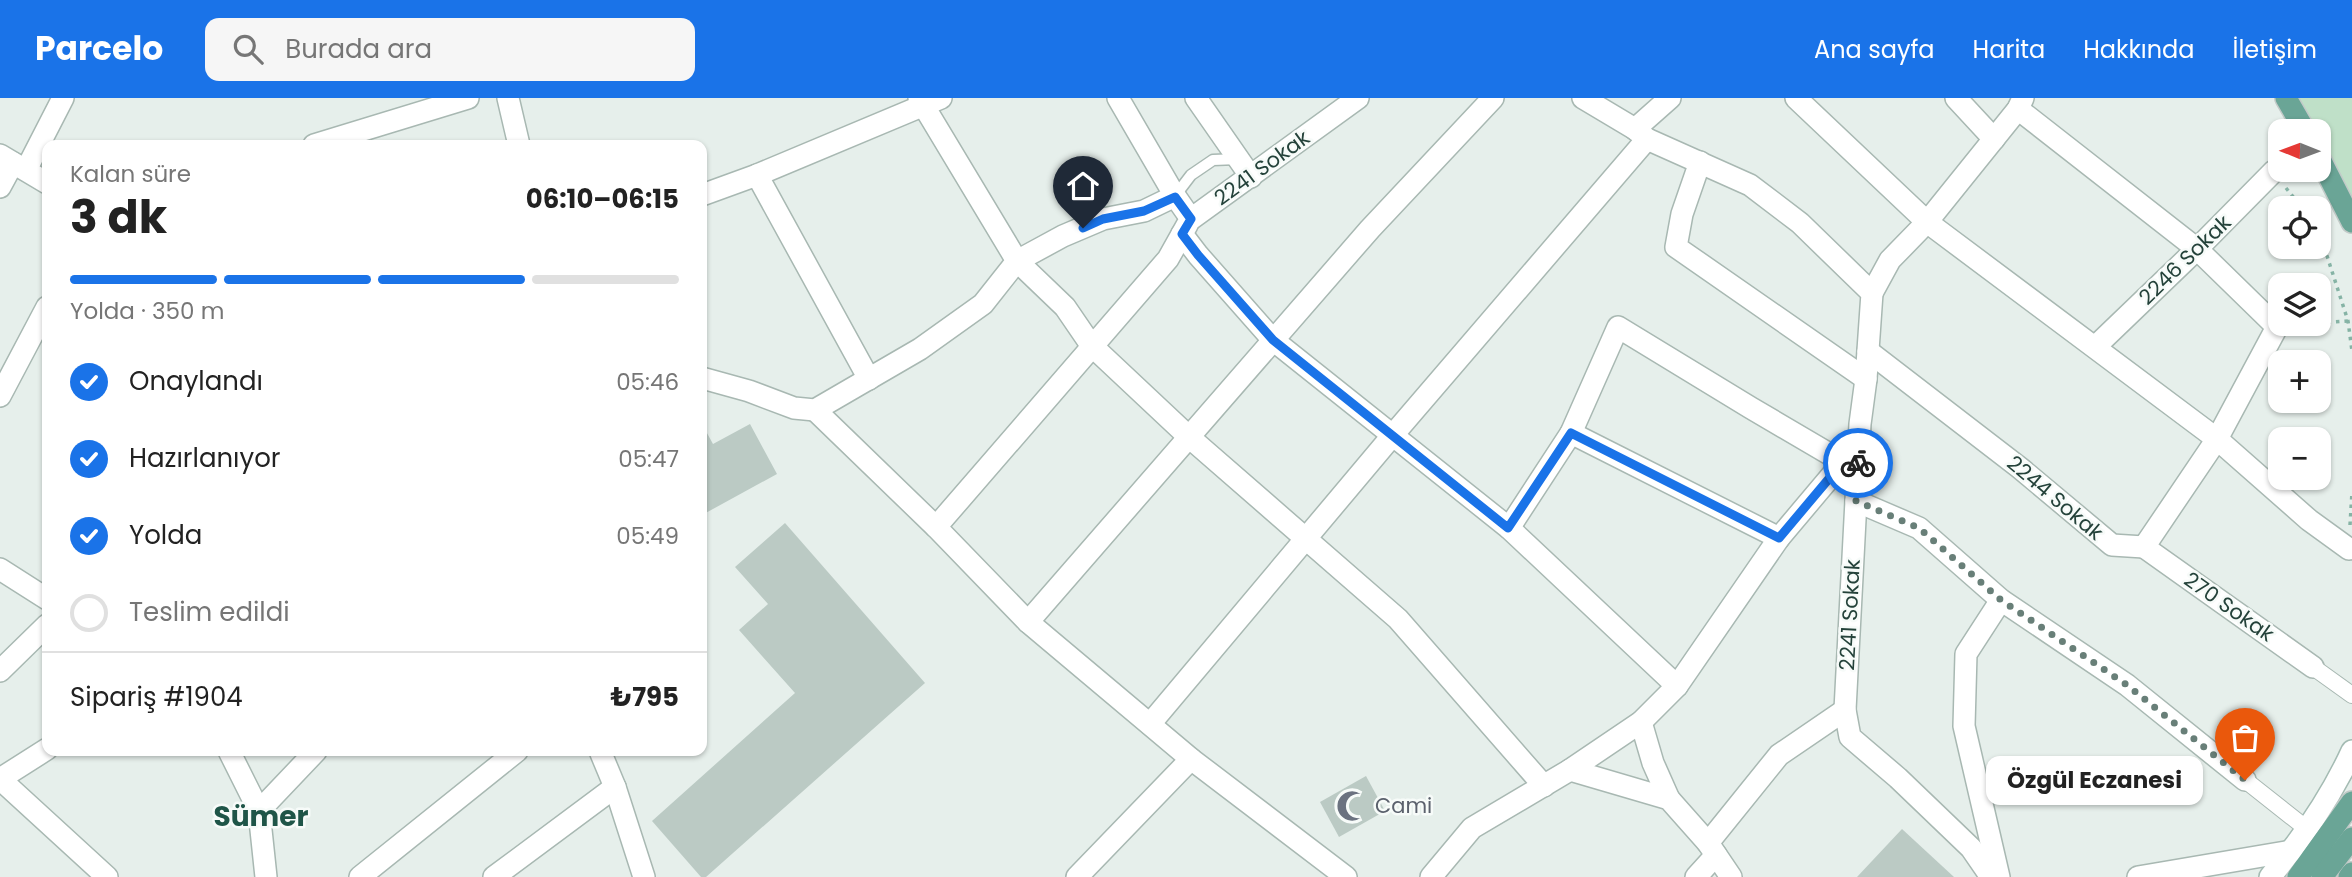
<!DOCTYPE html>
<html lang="tr">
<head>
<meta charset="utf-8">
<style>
  body { margin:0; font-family:Poppins,sans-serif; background:#f6f6f6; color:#222; height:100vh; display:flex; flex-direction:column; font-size:26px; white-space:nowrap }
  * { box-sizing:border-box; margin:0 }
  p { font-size:23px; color:#767676 }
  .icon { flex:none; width:38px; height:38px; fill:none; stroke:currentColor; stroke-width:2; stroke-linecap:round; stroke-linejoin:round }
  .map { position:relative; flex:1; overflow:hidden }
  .drawer { position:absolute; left:42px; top:42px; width:665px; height:616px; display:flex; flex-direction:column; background:#fff; border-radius:14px; box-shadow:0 2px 5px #0004 }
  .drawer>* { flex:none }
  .needle { width:46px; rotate:271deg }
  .controls { position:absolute; left:2268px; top:21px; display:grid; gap:14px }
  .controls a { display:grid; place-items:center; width:63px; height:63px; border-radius:14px; background:#fff; box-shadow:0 2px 5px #0004; font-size:35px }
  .pin { position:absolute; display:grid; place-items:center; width:60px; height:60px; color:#fff; margin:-72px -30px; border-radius:50% 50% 50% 0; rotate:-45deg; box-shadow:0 0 7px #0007 }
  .pin .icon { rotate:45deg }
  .courier { position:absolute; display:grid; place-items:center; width:70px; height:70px; margin:-35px; border:5px solid #1a73e8; border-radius:50%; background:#fff; color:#222; box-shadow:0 2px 9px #0007 }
  .bubble { position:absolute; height:49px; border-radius:14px; background:#fff; box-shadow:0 2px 5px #0004; font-size:23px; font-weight:700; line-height:49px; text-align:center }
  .overview em { font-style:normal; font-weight:700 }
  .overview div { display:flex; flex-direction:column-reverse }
  .overview { display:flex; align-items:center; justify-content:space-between; height:119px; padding:0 28px }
  h1 { font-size:46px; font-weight:700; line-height:52px }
  .bar { display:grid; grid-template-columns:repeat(4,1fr); gap:10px 7px; align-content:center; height:84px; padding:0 28px }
  .bar i { height:9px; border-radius:5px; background:#e0e0e0 }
  .bar .on { background:#1a73e8 }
  .bar p { grid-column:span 4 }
  .line { display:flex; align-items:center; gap:18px; padding:0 28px; border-top:2px solid #e0e0e0 }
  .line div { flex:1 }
  ol { padding:0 28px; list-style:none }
  li { display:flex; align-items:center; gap:21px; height:77px }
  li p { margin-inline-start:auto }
  li .icon { padding:7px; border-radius:50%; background:#1a73e8; color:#fff; stroke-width:4 }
  li:last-child { color:#767676 }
  li i { width:38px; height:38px; border:4px solid #e0e0e0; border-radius:50% }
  header { display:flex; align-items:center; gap:42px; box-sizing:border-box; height:98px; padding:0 35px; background:#1a73e8; color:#fff }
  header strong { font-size:33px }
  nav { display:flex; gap:38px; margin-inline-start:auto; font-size:24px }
  .search { width:490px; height:63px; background:#f6f6f6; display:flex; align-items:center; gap:18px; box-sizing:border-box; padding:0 24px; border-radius:14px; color:#767676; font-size:26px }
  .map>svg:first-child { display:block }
  .green { fill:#bfe0c8 }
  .building { fill:#bbcac4 }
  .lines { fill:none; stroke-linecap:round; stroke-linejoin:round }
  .service-casing { stroke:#a8b8b2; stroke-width:13 }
  .pedestrian-casing { stroke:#a8b8b2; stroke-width:18 }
  .minor-casing { stroke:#a8b8b2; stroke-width:24 }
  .tertiary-casing { stroke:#a8b8b2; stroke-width:24 }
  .secondary-casing { stroke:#a4bbb3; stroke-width:24 }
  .primary-casing { stroke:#c2cac8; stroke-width:24 }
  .path { stroke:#86b3a5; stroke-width:3.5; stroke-dasharray:3.5 5; stroke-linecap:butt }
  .service { stroke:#fff; stroke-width:10 }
  .pedestrian { stroke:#fff; stroke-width:16 }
  .minor { stroke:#fff; stroke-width:21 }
  .tertiary { stroke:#fff; stroke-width:21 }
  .secondary { stroke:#fff; stroke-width:21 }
  .primary { stroke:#6aa596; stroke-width:21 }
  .done { stroke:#687f78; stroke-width:7; stroke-dasharray:0 12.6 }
  .route { stroke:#1a73e8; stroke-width:9 }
  .labels { text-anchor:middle; stroke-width:5; stroke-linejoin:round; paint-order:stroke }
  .street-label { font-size:21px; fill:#24423a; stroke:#f7fbf9 }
  .worship-label { font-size:21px; fill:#5b616d; stroke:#f7fbf9; text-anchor:start }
  .district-label { font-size:28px; font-weight:bold; fill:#1f5548; stroke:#f7fbf9 }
</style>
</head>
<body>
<header>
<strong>Parcelo</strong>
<div class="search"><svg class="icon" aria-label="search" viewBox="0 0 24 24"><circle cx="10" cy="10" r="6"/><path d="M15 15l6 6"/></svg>Burada ara</div>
<nav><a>Ana sayfa</a><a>Harita</a><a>Hakkında</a><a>İletişim</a></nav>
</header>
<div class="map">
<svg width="2352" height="779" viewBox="0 0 2352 779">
  <rect width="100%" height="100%" fill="#e6efeb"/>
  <polygon class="green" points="2286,0 2352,0 2352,124 2319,59 2319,33 2305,33"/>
  <g class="building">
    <polygon points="702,326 713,346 750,326 777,376 702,417"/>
    <polygon points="785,425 925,585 706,779 701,779 652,723 795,595 739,532 768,506 735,469"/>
    <polygon points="1366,678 1385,713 1339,739 1320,704"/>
    <polygon points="1902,731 1954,779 1857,779"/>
  </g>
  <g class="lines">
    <defs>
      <polyline id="service" points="1175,98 1191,77 1213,62 1238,61"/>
      <g id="pedestrian">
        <polyline points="2313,569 2352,597"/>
        <polyline points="2245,682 2307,731"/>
      </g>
      <g id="minor">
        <polyline points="508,0 519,47"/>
        <polyline points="1118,0 1175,98"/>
        <polyline points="1196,0 1251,79"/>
        <polyline points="1358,0 1191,121 1175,98 1144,113 1103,121 1063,138 1017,163 1065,209 1091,247 1189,339 1398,521 1544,688"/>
        <polyline points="1583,0 1635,31 1647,41 1750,87 1800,125 1872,195 1866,281 1860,326 1845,612 1850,639 1898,680 1971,750 1991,779"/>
        <polyline points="1796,0 1927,124 2217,341 2309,422 2349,451"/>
        <polyline points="1956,0 1994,41"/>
        <polyline points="1635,31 1670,0"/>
        <polyline points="314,47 468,0"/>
        <polyline points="0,57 47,85"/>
        <polyline points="1700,64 1682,116 1676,149 1866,281"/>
        <polyline points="26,72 63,0"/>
        <polyline points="757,77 869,281"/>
        <polyline points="0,89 13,65"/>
        <polyline points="702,97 757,77 941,0"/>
        <polyline points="1182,136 1198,157 1273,242 1509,430 1571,335 1618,229 1751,310 1843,364"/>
        <polyline points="1872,195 1890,162 1927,124 2018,11 2023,0"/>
        <polyline points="2095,249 2197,151 2274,73"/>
        <polyline points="1868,253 2020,370 2112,447 2144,449 2217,341 2277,229 2197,151 2018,11"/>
        <polyline points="702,280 749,293 794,310 815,312 920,251 983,206 1017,163 919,0"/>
        <polyline points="0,298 47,209"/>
        <polyline points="815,312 936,429 1028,524 1191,661 1346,779"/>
        <polyline points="1571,335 1779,440"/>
        <polyline points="1856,403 1919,430 2001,502 2127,587 2245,682"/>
        <polyline points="936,429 1168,161 1187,127"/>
        <polyline points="1509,430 1677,588"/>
        <polyline points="2144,449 2313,569"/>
        <polyline points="1028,524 1370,131 1493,0"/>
        <polyline points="0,573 47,527"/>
        <polyline points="1641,624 1653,665 1669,701"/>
        <polyline points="1150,626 1392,338 1647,41"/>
        <polyline points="47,651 0,681 107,779"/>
        <polyline points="600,653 615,689 644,779"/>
        <polyline points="1570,672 1641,624 1677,588 1779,440 1843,364 1855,359"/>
        <polyline points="259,713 316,653"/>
        <polyline points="1708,745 1779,657 1845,612"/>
        <polyline points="360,779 517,653"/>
        <polyline points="494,779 615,689"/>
        <polyline points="1077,779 1191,661"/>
        <polyline points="1431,779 1472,730 1570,672 1669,701 1708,745 1731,779"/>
        <polyline points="1696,779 1716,757"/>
        <polyline points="1999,779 1964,628 1966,556 2001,502"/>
        <polyline points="2138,779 2292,753"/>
      </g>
      <g id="tertiary">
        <polyline points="0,471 47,501"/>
        <polyline points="229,653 259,713 266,779"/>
      </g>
      <path id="secondary" d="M2270 779C2302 741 2331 699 2352 653"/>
      <g id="primary">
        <polyline points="2286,0 2305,33"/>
        <polyline points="2319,59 2352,124"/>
        <polyline points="2298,779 2352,704"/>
        <polyline points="2322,779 2352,740"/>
        <polyline points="2349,779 2352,775"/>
      </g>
    </defs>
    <use href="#service" class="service-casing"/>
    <use href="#pedestrian" class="pedestrian-casing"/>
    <use href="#minor" class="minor-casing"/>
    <use href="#tertiary" class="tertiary-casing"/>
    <use href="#secondary" class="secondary-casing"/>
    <use href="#primary" class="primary-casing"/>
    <g class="path">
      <polyline points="2286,90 2302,110"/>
      <polyline points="2319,133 2348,223 2352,253"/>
      <polyline points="2319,225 2348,223"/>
      <polyline points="2297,227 2312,226"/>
      <polyline points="2350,427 2352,394"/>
    </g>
    <use href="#service" class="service"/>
    <use href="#pedestrian" class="pedestrian"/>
    <use href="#minor" class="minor"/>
    <use href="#tertiary" class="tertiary"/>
    <use href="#secondary" class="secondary"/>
    <use href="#primary" class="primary"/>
  </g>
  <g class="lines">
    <polyline class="done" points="1858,365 1856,403 1919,430 2001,502 2127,587 2245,682"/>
    <polyline class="route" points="1083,130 1103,121 1144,113 1175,99 1191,121 1182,136 1198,157 1273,242 1508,430 1571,335 1779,440 1843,364 1858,358 1858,365"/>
  </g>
  <defs>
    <symbol id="mosque-bare" viewBox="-9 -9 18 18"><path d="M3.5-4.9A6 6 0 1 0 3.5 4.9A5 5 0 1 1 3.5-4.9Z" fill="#6b7280" stroke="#f7fbf9" stroke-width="2.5" paint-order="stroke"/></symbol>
  </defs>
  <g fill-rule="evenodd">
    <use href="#mosque-bare" x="1330" y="686" width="44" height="44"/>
  </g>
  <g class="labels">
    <g class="street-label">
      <text transform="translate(1262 70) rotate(-36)" y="7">2241 Sokak</text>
      <text transform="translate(2185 162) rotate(-44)" y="7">2246 Sokak</text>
      <text transform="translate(2055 400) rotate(40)" y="7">2244 Sokak</text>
      <text transform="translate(2229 509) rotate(35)" y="7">270 Sokak</text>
      <text transform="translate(1850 517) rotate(-87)" y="7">2241 Sokak</text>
    </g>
    <g class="worship-label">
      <text x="1375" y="715">Cami</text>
    </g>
    <g class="district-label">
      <text x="261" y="728">Sümer</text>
    </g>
  </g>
</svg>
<div class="controls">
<a><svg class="needle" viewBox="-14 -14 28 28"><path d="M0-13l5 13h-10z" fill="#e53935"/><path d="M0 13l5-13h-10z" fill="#767676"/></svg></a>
<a><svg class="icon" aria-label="locate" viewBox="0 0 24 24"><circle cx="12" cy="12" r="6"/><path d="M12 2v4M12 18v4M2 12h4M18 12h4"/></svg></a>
<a><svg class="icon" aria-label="layers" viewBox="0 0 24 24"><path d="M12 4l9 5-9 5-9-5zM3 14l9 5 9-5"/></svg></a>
<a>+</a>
<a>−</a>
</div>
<div class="pin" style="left:2245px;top:682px;background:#ea580c"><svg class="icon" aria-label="bag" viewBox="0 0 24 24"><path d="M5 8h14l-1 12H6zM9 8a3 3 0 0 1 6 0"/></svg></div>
<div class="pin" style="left:1083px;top:130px;background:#1f2937"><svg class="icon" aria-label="home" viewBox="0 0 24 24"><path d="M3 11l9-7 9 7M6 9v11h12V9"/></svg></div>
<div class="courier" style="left:1858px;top:365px"><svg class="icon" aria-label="bike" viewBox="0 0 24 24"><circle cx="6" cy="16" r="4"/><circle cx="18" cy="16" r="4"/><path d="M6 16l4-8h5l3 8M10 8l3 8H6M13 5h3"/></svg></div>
<div class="bubble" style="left:1986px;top:658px;width:217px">Özgül Eczanesi</div>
<section class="drawer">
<div class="overview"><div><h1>3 dk</h1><p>Kalan süre</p></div><em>06:10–06:15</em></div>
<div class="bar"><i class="on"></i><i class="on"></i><i class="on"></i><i></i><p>Yolda · 350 m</p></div>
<ol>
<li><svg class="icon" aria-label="check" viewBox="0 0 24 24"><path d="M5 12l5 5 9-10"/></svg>Onaylandı<p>05:46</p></li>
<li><svg class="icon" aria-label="check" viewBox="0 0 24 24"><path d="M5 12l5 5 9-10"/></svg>Hazırlanıyor<p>05:47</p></li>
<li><svg class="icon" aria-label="check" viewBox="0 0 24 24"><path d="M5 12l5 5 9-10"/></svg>Yolda<p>05:49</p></li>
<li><i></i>Teslim edildi</li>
</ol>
<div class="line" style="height:91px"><div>Sipariş #1904</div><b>₺795</b></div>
</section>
</div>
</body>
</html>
